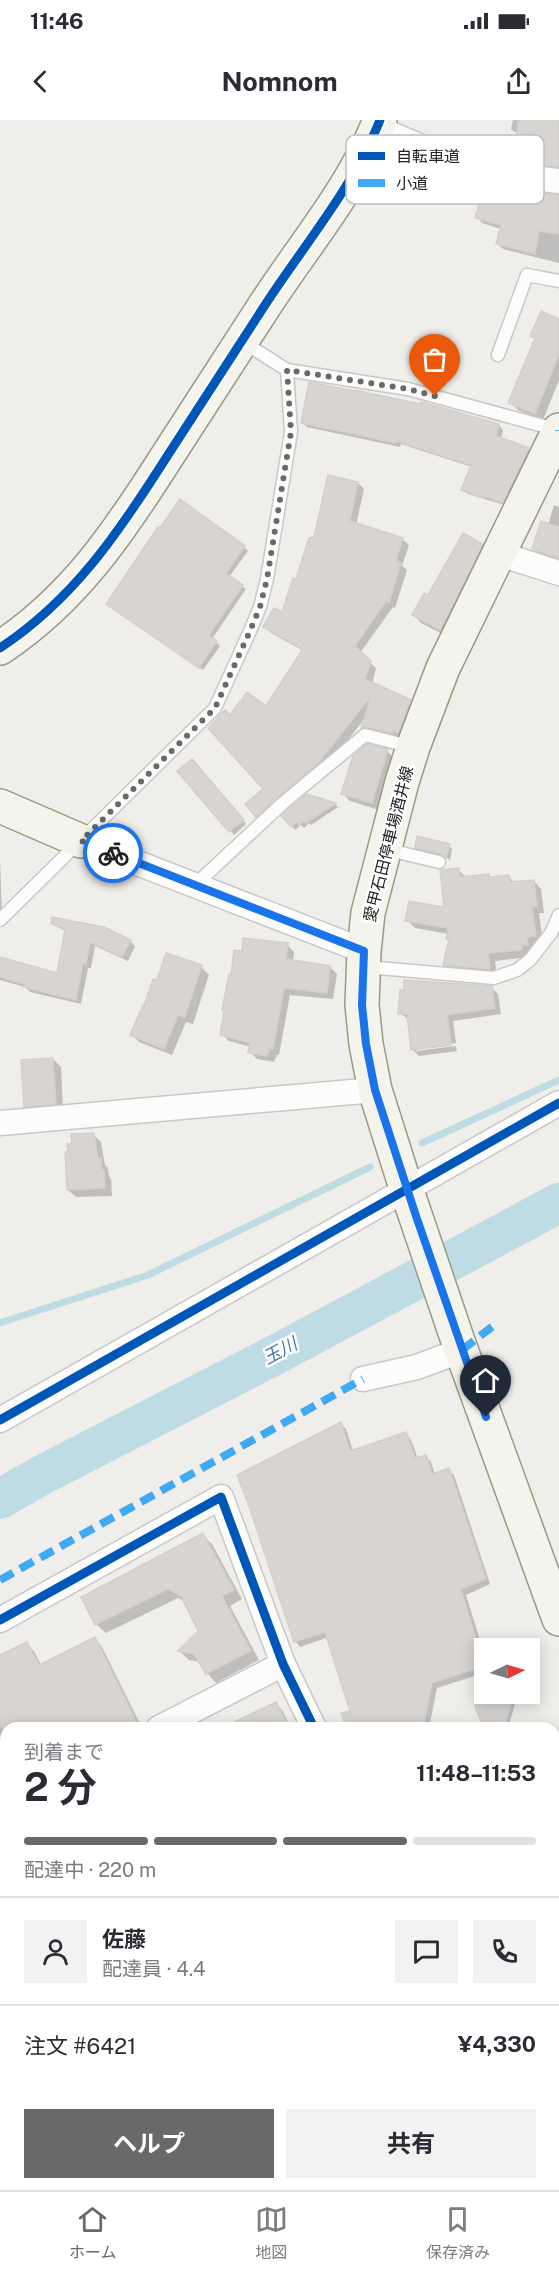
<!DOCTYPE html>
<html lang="ja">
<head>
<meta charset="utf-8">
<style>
  body { margin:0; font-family:"Public Sans","Noto Sans JP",sans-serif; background:#f2f2f3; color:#2b2b33; height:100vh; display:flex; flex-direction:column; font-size:22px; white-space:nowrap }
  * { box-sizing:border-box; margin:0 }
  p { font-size:20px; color:#7c7c81 }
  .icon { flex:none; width:33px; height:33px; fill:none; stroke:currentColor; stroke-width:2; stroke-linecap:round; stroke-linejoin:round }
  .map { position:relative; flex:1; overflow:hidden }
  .drawer { position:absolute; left:0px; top:1602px; width:560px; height:468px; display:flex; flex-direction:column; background:#fff; border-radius:18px 18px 0 0; box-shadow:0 3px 15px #0003 }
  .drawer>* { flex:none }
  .needle { width:39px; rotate:85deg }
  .tools { position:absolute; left:474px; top:1518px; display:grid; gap:12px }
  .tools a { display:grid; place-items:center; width:66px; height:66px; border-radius:0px; background:#fff; box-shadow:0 3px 15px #0003; font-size:30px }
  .pin { position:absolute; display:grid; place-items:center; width:51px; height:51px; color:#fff; margin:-62px -26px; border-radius:50% 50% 50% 0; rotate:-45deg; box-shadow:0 0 6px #0007 }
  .pin .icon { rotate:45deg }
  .courier { position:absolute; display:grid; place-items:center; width:60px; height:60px; margin:-30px; border:4px solid #1a73e8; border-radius:50%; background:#fff; color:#222; box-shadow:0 2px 8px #0007 }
  .overview em { font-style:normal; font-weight:700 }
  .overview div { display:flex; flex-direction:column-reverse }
  .overview { display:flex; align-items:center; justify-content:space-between; height:102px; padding:0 24px }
  h1 { font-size:39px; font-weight:700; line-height:45px }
  .bar { display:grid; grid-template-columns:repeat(4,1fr); gap:9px 6px; align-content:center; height:72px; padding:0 24px }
  .bar i { height:8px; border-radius:4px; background:#e1e1e2 }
  .bar .selected { background:#6a6968 }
  .bar p { grid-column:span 4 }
  .line { display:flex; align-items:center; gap:15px; padding:0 24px; border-top:2px solid #e1e1e2 }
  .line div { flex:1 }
  .round { display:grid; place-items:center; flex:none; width:63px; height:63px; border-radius:0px; background:#f2f2f3 }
  .action { display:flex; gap:12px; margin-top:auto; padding:12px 24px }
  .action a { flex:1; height:69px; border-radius:0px; background:#6a6968; color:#fff; font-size:24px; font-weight:700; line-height:69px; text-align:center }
  .action a+a { background:#f2f2f3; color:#2b2b33 }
  .status { display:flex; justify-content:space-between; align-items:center; height:42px; padding:0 30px; background:#fff; direction:ltr }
  .status svg { height:16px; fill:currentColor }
  header { display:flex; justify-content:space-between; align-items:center; height:78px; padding:0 24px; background:#fff; font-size:27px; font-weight:700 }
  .tabs { display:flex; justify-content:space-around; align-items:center; height:84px; border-top:2px solid #e1e1e2; background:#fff; font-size:16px; color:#7c7c81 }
  .tabs a { display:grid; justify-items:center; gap:3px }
  .tabs .selected { color:#6a6968 }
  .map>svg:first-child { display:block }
  .shadow { fill:#0003 }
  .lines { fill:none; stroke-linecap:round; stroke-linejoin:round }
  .stream { stroke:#bfdbe3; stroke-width:7 }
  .river { stroke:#bfdbe3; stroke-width:40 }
  .building { fill:#d7d4d2; stroke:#d3d0cc; stroke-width:1.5 }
  .lane-casing { stroke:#c9c8c7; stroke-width:15 }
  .street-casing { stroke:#c9c8c7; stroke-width:27 }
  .secondary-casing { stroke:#999a82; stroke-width:36 }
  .highway-casing { stroke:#c5a2ac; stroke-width:36 }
  .lane { stroke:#fdfcfc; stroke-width:12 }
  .street { stroke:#fdfcfc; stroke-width:24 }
  .secondary { stroke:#f4f4ed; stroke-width:33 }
  .highway { stroke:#ece0e2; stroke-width:33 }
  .quiet { stroke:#3fa9f5; stroke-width:8; stroke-dasharray:15 8; stroke-linecap:butt }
  .cycleway-casing { stroke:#fff; stroke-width:13 }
  .cycleway { stroke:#0057b8; stroke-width:9 }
  .done { stroke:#6a6968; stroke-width:6; stroke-dasharray:0 10.8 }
  .route { stroke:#1a73e8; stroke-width:8 }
  .labels { text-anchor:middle; stroke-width:5; stroke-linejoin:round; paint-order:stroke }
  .street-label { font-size:16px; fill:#222; stroke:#fff }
  .water-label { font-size:18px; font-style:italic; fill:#4a7aab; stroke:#fff }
  .key { fill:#fff; stroke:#bdbdbd; stroke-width:1.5 }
  .key-label { font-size:16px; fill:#222 }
</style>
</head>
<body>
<div class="status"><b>11:46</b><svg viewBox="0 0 49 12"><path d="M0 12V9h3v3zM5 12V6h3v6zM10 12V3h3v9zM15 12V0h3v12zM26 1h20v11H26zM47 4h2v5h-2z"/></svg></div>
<header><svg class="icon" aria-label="back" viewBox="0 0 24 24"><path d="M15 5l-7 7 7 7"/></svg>Nomnom<svg class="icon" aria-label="share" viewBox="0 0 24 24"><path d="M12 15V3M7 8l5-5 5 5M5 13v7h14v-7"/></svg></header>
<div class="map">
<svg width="559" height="2070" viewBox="0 0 559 2070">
  <rect width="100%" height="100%" fill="#f0eeeb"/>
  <g class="shadow">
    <polygon points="513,0 559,0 559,52 521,46 516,41 518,14 511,9"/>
    <polygon points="559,76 559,143 503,129 497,124 501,109 482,103 477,97 513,79"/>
    <polygon points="559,200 559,260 543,300 518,290 510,282 536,220 532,216"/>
    <polygon points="421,286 499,305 503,310 501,320 528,330 533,334 508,386 468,374 463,370 472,347 401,324 400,327 307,307 302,302"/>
    <polygon points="358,363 364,369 356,405 402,419 409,425 402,446 407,450 395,488 393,487 360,533 376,548 372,564 410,581 416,588 404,618 369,614 363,607 366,597 326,648 263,702 257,696 265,669 230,597 266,588 304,531 271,513 265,507 283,494 315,419"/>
    <polygon points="554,385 559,387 559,441 539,434 534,429 548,405"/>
    <polygon points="482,425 489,432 448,517 421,503 414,495 429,477"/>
    <polygon points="244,427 248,431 229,457 246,469 212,519 220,526 203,550 111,487"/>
    <polygon points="387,631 394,638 379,690 350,681 343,674"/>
    <polygon points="195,644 246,704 234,715 180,651"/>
    <polygon points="308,675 335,684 338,687 311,705 309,703 304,708 301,705 295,710 283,696"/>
    <polygon points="449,726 452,729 450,740 446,737 420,731 416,727"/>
    <polygon points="0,738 2,796 0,796"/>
    <polygon points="458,750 466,757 488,755 491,759 509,757 515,763 534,761 541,769 544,793 539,793 543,823 534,824 535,832 528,832 528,837 495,841 497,856 452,852 445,845 450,820 448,818 449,814 415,808 407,800 446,789"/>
    <polygon points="52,802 130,821 135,826 128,841 95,826 91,848 88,848 81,884 30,872 25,867 0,860 0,838 59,855 67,812"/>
    <polygon points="287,825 294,832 293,842 330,847 337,854 333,879 290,875 279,935 277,935 274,942 257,939 250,932 251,927 229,921 222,914 232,857 243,832"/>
    <polygon points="201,847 209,855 193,904 186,902 172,935 139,922 132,914 158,862"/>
    <polygon points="492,868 498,874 501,894 453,901 456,923 416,928 416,931 456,926 457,931 419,936 412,929 409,900 400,893"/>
    <polygon points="53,939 61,947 63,991 33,994 25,986"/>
    <polygon points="93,1014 101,1022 105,1045 108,1048 109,1056 111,1059 112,1076 76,1077 68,1070 69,1033"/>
    <polygon points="341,1304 346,1309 353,1331 406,1314 411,1320 418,1339 426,1337 431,1342 435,1354 449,1350 454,1355 490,1464 466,1475 484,1533 484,1574 518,1574 508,1608 485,1608 476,1586 484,1553 437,1568 429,1608 347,1608 352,1592 329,1517 300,1527 295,1521"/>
    <polygon points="202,1415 212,1424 242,1479 230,1486 259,1540 216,1563 207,1553 201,1542 189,1540 180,1531 200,1512 186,1482 178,1478 106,1513 96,1504"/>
    <polygon points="95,1519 102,1527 142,1608 6,1608 6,1676 0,1679 0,1537 27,1524 34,1531 41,1545"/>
    <polygon points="276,1584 282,1590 291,1608 227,1608"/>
    <polygon points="531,1603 534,1608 519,1608"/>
    <polygon points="559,1752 559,1767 554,1753"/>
    <polygon points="559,1839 559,2042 554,2044 554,1841"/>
    <polygon points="42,2064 63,2064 70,2070 23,2070"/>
    <polygon points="455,2064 485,2064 487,2070 457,2070"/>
  </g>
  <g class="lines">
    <g class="stream">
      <polyline points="422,1023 559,960"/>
      <polyline points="0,1203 148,1155 370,1047"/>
    </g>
    <polyline class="river" points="0,1379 42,1355 275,1235 559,1083"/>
  </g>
  <g class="building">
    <polygon points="518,0 559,0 559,47 514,42"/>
    <polygon points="483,69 511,77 512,70 559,75 559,114 539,111 535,134 496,124 501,105 475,98"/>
    <polygon points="541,191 559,199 559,234 535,294 508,283 535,218 530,216"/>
    <polygon points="309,262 354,271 355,270 420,284 421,282 499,304 496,316 529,328 503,383 484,376 483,378 461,370 471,345 396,321 395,323 301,303"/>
    <polygon points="328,355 358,362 350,401 403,418 396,441 401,443 389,483 386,481 355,526 371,541 365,559 411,580 398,613 393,611 392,613 367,607 361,608 371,576 320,641 256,697 245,684 263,669 208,608 225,590 230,595 247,572 266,586 303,529 263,507 274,488 282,492 293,458 296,459 309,418 314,417"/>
    <polygon points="180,379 245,426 226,453 243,465 209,515 217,521 199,548 106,484 158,407 160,408"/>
    <polygon points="541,401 559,407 559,438 532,429"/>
    <polygon points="463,413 483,424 440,510 412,495 424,473 428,475"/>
    <polygon points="367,624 388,629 372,683 341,674 353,636"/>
    <polygon points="192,639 244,700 229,712 177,651"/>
    <polygon points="307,674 336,683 306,703 304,701 299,705 297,702 291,707 281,696"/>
    <polygon points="417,716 450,724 446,738 441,734 415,728"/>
    <polygon points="459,748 460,757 489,754 489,757 509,755 510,762 534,760 537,786 532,786 536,816 527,817 528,825 521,825 522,830 488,833 490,849 443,845 449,819 446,819 448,808 405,801 409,781 444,787 440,750"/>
    <polygon points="52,797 104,807 131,820 122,837 90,822 86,844 83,843 76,880 23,867 24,864 0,857 0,837 57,853 65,810 51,803"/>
    <polygon points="243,818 288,823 286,839 330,846 327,873 284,868 273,929 270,929 267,936 248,933 250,923 220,915 224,891 222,890 229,854 231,855 234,830 242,831"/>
    <polygon points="166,833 202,845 185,897 178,895 164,929 130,915 143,885 144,886 153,859 157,860"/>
    <polygon points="404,860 492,866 495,888 447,895 451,925 411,930 407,894 398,894 400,870 404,870"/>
    <polygon points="53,938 56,984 24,987 21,940"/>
    <polygon points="94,1013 98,1039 101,1038 102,1050 104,1050 105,1068 67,1070 65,1032 68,1032 67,1024 72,1023 71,1014"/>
    <polygon points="341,1302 350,1331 406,1312 415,1338 426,1335 432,1354 449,1348 486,1459 461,1469 484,1546 432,1563 423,1608 346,1608 341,1593 350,1591 325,1512 294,1522 249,1386 237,1355"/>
    <polygon points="203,1413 234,1470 222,1476 251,1531 206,1554 194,1534 178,1531 198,1511 181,1476 168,1469 95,1505 81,1477"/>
    <polygon points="95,1517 136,1601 121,1608 0,1608 0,1535 27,1522 39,1545"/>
    <polygon points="478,1574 514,1574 504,1608 483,1608 475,1586"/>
    <polygon points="276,1582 289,1608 222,1608"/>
  </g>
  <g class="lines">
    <defs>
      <g id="lane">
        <polyline points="243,222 287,250 408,269 558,310"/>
        <polyline points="498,235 527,155 559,161"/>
        <polyline points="385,729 439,742"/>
        <polyline points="195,765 283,683 365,615 412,627"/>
        <polyline points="0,800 215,588 250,511 260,487 267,459 291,312 287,250"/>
        <polyline points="366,847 494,858 517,850 530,840 551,813 559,795"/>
      </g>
      <g id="street">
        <polyline points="377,8 480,52 559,61"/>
        <polyline points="500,434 559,453"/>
        <polyline points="81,721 364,831"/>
        <polyline points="0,1003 375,970"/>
        <polyline points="363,1259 417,1247 462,1230"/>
        <polyline points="0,1300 559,983"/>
        <polyline points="0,1500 221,1377 283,1544 314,1608"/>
        <polyline points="159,1608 283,1544"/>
        <polyline points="0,1690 6,1687"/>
        <polyline points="411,2064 413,2070"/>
        <polyline points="541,2070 559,2064"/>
      </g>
      <g id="secondary">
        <polyline points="559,310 443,548 413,627 402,662 368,793 364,831 362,885 366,924 375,970 406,1068 458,1221 559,1499"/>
        <path d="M0 528C74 479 119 412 166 338 199 287 232 236 265 185 304 125 353 68 380 0"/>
        <polyline points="0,686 81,721"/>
        <polyline points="0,2004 6,2006"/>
        <polyline points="238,2064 267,2070"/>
      </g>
      <g id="highway">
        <polyline points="554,1651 559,1649"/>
        <polyline points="554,1683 559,1680"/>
        <polyline points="0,1923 6,1920"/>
        <polyline points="0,1959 6,1956"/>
      </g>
    </defs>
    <use href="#lane" class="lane-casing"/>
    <use href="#street" class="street-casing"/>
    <use href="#secondary" class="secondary-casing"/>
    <use href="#highway" class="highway-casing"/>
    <use href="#lane" class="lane"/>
    <use href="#street" class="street"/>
    <use href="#secondary" class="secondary"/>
    <use href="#highway" class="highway"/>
    <g class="quiet">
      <polyline points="559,310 559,311"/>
      <polyline points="462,1230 497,1203"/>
      <polyline points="0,1460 363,1259"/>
    </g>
    <defs>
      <g id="cycleway">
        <path d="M0 528C74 479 119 412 166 338 199 287 232 236 265 185 304 125 353 68 380 0"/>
        <polyline points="0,1300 559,983"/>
        <polyline points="0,1500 221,1377 283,1544 314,1608"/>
      </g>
    </defs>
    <use href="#cycleway" class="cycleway-casing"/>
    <use href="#cycleway" class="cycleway"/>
  </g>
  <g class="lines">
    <polyline class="done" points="113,733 81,721 215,588 250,511 260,487 267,459 291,312 287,250 408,269 435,276"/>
    <polyline class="route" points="113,733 364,831 362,885 366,924 375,970 416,1096 486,1297"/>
  </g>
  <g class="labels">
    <g class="street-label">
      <text transform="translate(388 724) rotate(-76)" y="6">愛甲石田停車場酒井線</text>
    </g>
    <g class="water-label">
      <text transform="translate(280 1231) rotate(-28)" y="6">玉川</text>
    </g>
  </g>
  <rect x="346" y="15" width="198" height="69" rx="9" class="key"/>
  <rect x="358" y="32" width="27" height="8" fill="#0057b8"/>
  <rect x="358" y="59" width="27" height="8" fill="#3fa9f5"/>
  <g class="key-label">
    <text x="396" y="42">自転車道</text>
    <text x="396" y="69">小道</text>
  </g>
</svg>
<div class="tools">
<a><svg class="needle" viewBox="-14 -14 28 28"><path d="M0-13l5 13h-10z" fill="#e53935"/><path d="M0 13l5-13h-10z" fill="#7c7c81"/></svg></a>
</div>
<div class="pin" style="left:435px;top:276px;background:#ea580c"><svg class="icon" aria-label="bag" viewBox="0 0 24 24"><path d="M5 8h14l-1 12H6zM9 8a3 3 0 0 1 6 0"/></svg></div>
<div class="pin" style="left:486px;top:1297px;background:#1f2937"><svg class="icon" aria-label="home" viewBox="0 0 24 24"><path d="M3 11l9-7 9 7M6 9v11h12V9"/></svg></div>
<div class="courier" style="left:113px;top:733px"><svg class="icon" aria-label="bike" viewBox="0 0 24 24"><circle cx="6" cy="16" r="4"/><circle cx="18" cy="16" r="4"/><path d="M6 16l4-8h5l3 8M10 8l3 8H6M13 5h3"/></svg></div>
<section class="drawer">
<div class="overview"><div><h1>2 分</h1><p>到着まで</p></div><em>11:48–11:53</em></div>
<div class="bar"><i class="selected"></i><i class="selected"></i><i class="selected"></i><i></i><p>配達中 · 220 m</p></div>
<div class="line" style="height:108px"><a class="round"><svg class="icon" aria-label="person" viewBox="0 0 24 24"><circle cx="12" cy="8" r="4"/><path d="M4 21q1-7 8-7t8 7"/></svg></a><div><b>佐藤</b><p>配達員 · 4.4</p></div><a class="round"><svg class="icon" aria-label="chat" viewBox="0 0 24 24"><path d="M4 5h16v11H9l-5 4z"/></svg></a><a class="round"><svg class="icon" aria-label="phone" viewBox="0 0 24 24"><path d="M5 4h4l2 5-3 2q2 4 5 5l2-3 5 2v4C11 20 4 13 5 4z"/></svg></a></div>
<div class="line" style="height:78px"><div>注文 #6421</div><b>¥4,330</b></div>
<div class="action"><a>ヘルプ</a><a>共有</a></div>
</section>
</div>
<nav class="tabs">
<a class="selected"><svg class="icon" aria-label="home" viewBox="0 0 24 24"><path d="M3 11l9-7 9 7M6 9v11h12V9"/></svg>ホーム</a>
<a><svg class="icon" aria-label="map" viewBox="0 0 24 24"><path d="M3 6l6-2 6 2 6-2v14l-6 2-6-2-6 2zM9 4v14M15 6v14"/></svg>地図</a>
<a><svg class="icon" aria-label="saved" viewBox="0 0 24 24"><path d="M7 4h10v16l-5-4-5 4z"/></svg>保存済み</a>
</nav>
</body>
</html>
